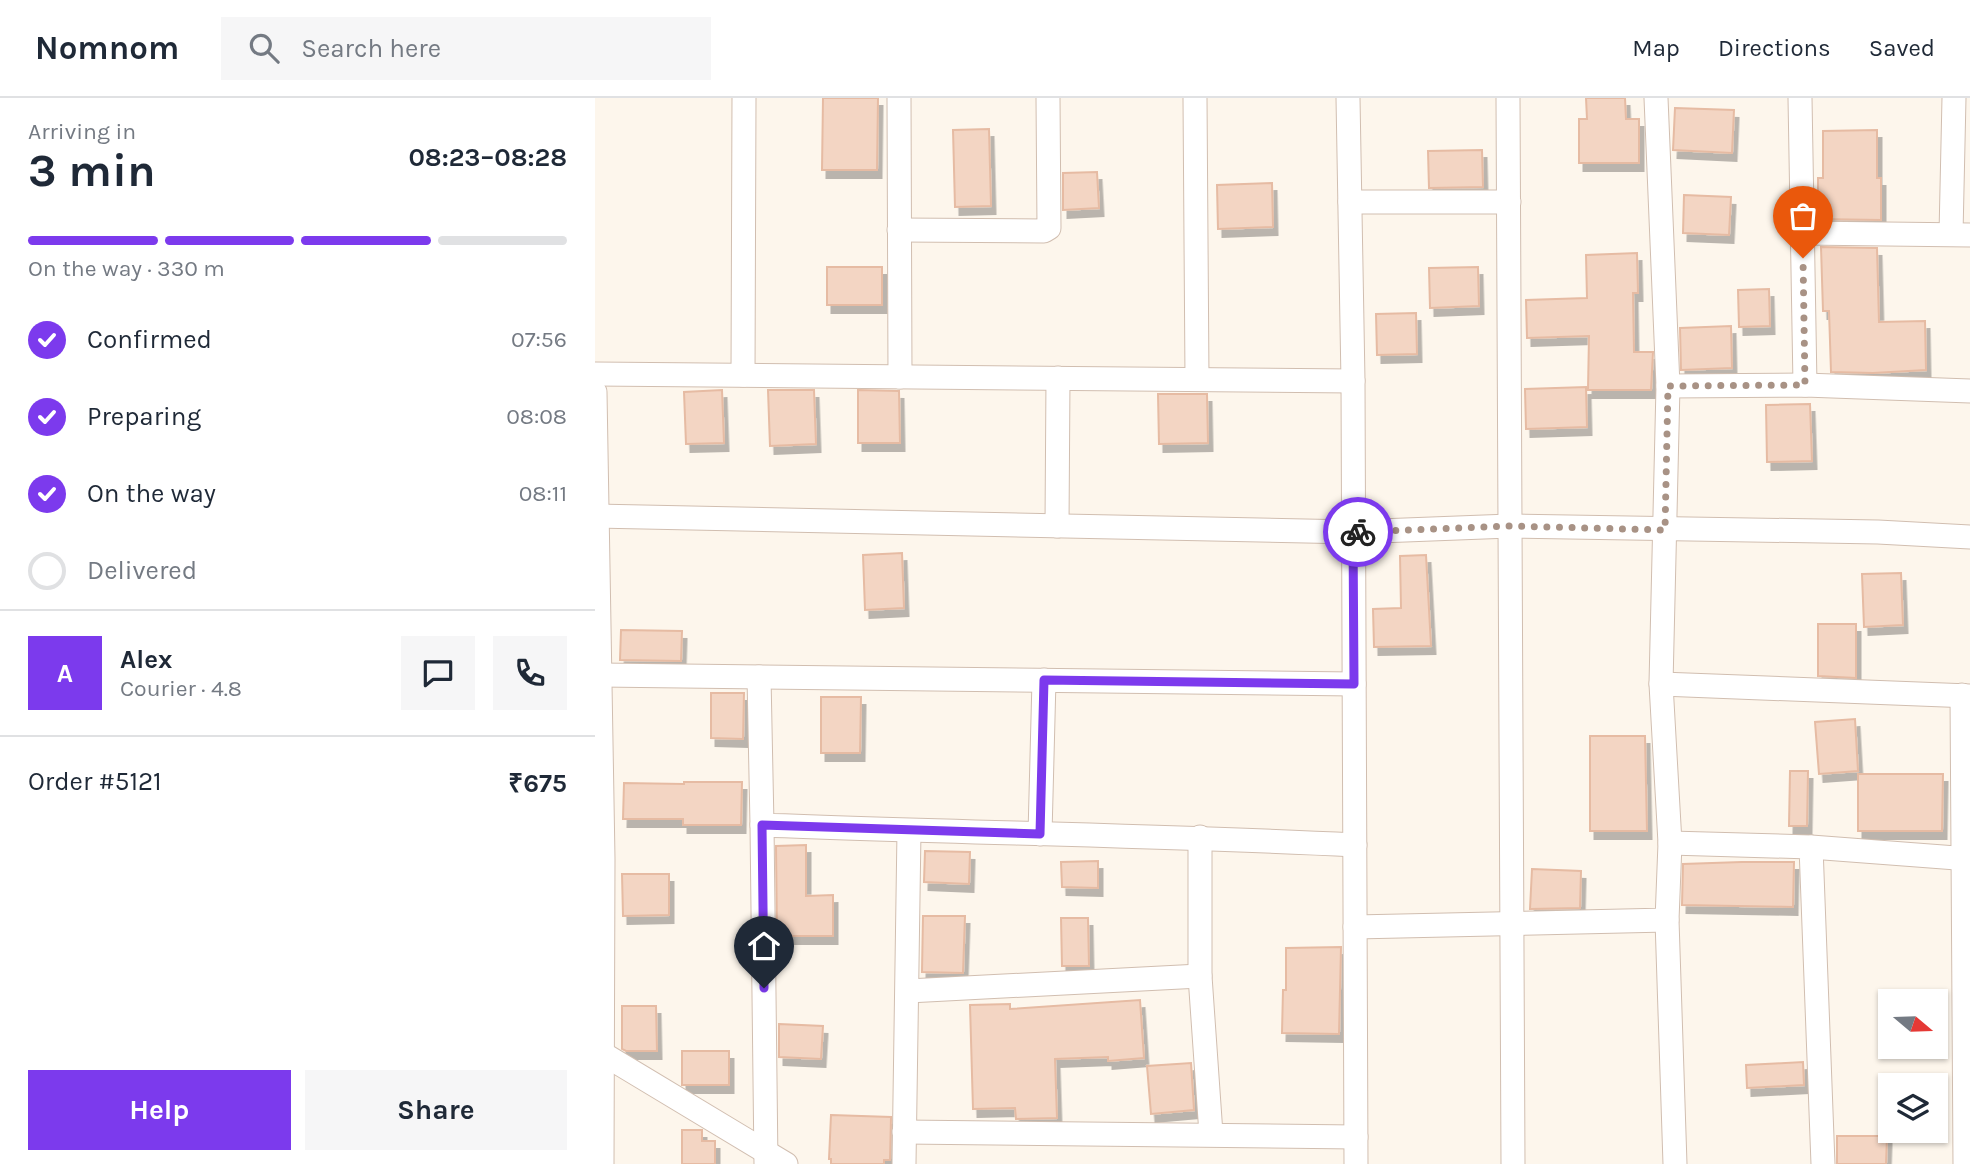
<!DOCTYPE html>
<html lang="en">
<head>
<meta charset="utf-8">
<style>
  body { margin:0; font-family:Karla,sans-serif; background:#f6f6f7; color:#1f2937; height:100vh; display:flex; flex-direction:column; font-size:26px; white-space:nowrap }
  * { box-sizing:border-box; margin:0 }
  p { font-size:23px; color:#747a83 }
  .icon { flex:none; width:38px; height:38px; fill:none; stroke:currentColor; stroke-width:2; stroke-linecap:round; stroke-linejoin:round }
  .map { position:relative; flex:1; overflow:hidden }
  .details { display:flex; flex-direction:column; background:#fff; width:595px }
  .details>* { flex:none }
  .needle { width:46px; rotate:109deg }
  .controls { position:absolute; left:1283px; top:891px; display:grid; gap:14px }
  .controls a { display:grid; place-items:center; width:70px; height:70px; border-radius:0px; background:#fff; box-shadow:0 2px 5px #0004; font-size:35px }
  .pin { position:absolute; display:grid; place-items:center; width:60px; height:60px; color:#fff; margin:-72px -30px; border-radius:50% 50% 50% 0; rotate:-45deg; box-shadow:0 0 7px #0007 }
  .pin .icon { rotate:45deg }
  .courier { position:absolute; display:grid; place-items:center; width:70px; height:70px; margin:-35px; border:5px solid #7c3aed; border-radius:50%; background:#fff; color:#222; box-shadow:0 2px 9px #0007 }
  .overview em { font-style:normal; font-weight:700 }
  .overview div { display:flex; flex-direction:column-reverse }
  .overview { display:flex; align-items:center; justify-content:space-between; height:119px; padding:0 28px }
  h1 { font-size:46px; font-weight:700; line-height:52px }
  .bar { display:grid; grid-template-columns:repeat(4,1fr); gap:10px 7px; align-content:center; height:84px; padding:0 28px }
  .bar i { height:9px; border-radius:5px; background:#e0e1e3 }
  .bar .current { background:#7c3aed }
  .bar p { grid-column:span 4 }
  .line { display:flex; align-items:center; gap:18px; padding:0 28px; border-top:2px solid #e0e1e3 }
  .line div { flex:1 }
  .round { display:grid; place-items:center; flex:none; width:74px; height:74px; border-radius:0px; background:#f6f6f7 }
  ol { padding:0 28px; list-style:none }
  li { display:flex; align-items:center; gap:21px; height:77px }
  li p { margin-inline-start:auto }
  li .icon { padding:7px; border-radius:50%; background:#7c3aed; color:#fff; stroke-width:4 }
  li:last-child { color:#747a83 }
  li i { width:38px; height:38px; border:4px solid #e0e1e3; border-radius:50% }
  .button { display:flex; gap:14px; margin-top:auto; padding:14px 28px }
  .button a { flex:1; height:80px; border-radius:0px; background:#7c3aed; color:#fff; font-size:28px; font-weight:700; line-height:80px; text-align:center }
  .button a+a { background:#f6f6f7; color:#1f2937 }
  header { display:flex; align-items:center; gap:42px; box-sizing:border-box; height:98px; padding:0 35px; background:#fff; border-bottom:2px solid #e0e1e3 }
  header strong { font-size:33px }
  nav { display:flex; gap:38px; margin-inline-start:auto; font-size:24px }
  .search { width:490px; height:63px; background:#f6f6f7; display:flex; align-items:center; gap:18px; box-sizing:border-box; padding:0 24px; border-radius:0px; color:#747a83; font-size:26px }
  main { display:flex; flex:1; min-height:0 }
  .map>svg:first-child { display:block }
  .building { fill:#f3d5c3; stroke:#e6bba3; stroke-width:2; filter:url(#shadow) }
  .lines { fill:none; stroke-linecap:round; stroke-linejoin:round }
  .minor-casing { stroke:#d1beb0; stroke-width:25 }
  .minor { stroke:#fff; stroke-width:23 }
  .done { stroke:#a89285; stroke-width:7; stroke-dasharray:0 12.6 }
  .route { stroke:#7c3aed; stroke-width:9 }
</style>
</head>
<body>
<header>
<strong>Nomnom</strong>
<div class="search"><svg class="icon" aria-label="search" viewBox="0 0 24 24"><circle cx="10" cy="10" r="6"/><path d="M15 15l6 6"/></svg>Search here</div>
<nav><a>Map</a><a>Directions</a><a>Saved</a></nav>
</header>
<main>
<section class="details">
<div class="overview"><div><h1>3 min</h1><p>Arriving in</p></div><em>08:23–08:28</em></div>
<div class="bar"><i class="current"></i><i class="current"></i><i class="current"></i><i></i><p>On the way · 330 m</p></div>
<ol>
<li><svg class="icon" aria-label="check" viewBox="0 0 24 24"><path d="M5 12l5 5 9-10"/></svg>Confirmed<p>07:56</p></li>
<li><svg class="icon" aria-label="check" viewBox="0 0 24 24"><path d="M5 12l5 5 9-10"/></svg>Preparing<p>08:08</p></li>
<li><svg class="icon" aria-label="check" viewBox="0 0 24 24"><path d="M5 12l5 5 9-10"/></svg>On the way<p>08:11</p></li>
<li><i></i>Delivered</li>
</ol>
<div class="line" style="height:126px"><b class="round" style="background:#7c3aed;color:#fff">A</b><div><b>Alex</b><p>Courier · 4.8</p></div><a class="round"><svg class="icon" aria-label="chat" viewBox="0 0 24 24"><path d="M4 5h16v11H9l-5 4z"/></svg></a><a class="round"><svg class="icon" aria-label="phone" viewBox="0 0 24 24"><path d="M5 4h4l2 5-3 2q2 4 5 5l2-3 5 2v4C11 20 4 13 5 4z"/></svg></a></div>
<div class="line" style="height:91px"><div>Order #5121</div><b>₹675</b></div>
<div class="button"><a>Help</a><a>Share</a></div>
</section>
<div class="map">
<svg width="1375" height="1066" viewBox="0 0 1375 1066">
  <defs>
    <filter id="shadow"><feDropShadow dx="4.5" dy="8" stdDeviation="0" flood-color="#0004"/></filter>
  </defs>
  <rect width="100%" height="100%" fill="#fdf6ec"/>
  <g class="building">
    <polygon points="228,0 283,0 282,72 227,72"/>
    <polygon points="991,0 1030,0 1031,21 1044,21 1044,65 984,65 984,21 992,21"/>
    <polygon points="1080,10 1139,12 1137,55 1078,52"/>
    <polygon points="394,31 396,108 360,109 358,32"/>
    <polygon points="1282,32 1282,80 1286,80 1286,122 1223,121 1223,80 1228,80 1228,33"/>
    <polygon points="887,52 888,89 834,90 833,53"/>
    <polygon points="502,74 504,110 468,112 468,75"/>
    <polygon points="677,85 678,129 623,131 622,87"/>
    <polygon points="1089,97 1136,99 1134,137 1088,135"/>
    <polygon points="1226,149 1282,150 1284,224 1330,223 1331,272 1278,275 1236,274 1234,213 1228,213"/>
    <polygon points="1042,155 1043,195 1038,195 1039,254 1058,254 1056,292 993,292 994,238 932,240 931,202 992,200 991,157"/>
    <rect x="232" y="169" width="55" height="38"/>
    <polygon points="883,169 884,208 835,210 834,170"/>
    <polygon points="1174,191 1175,228 1144,229 1143,192"/>
    <polygon points="821,215 822,256 782,257 781,216"/>
    <polygon points="1136,228 1137,270 1086,272 1085,230"/>
    <polygon points="991,289 992,329 931,331 930,291"/>
    <polygon points="127,292 129,345 91,346 89,294"/>
    <polygon points="173,292 219,292 221,346 175,348"/>
    <polygon points="263,292 304,293 305,345 263,345"/>
    <polygon points="563,296 612,296 613,345 564,346"/>
    <polygon points="1215,306 1217,363 1172,364 1171,307"/>
    <polygon points="307,455 309,510 270,512 268,457"/>
    <polygon points="831,457 836,548 779,549 778,511 806,510 805,458"/>
    <polygon points="1306,475 1308,527 1269,529 1267,476"/>
    <polygon points="1223,526 1261,526 1261,580 1223,578"/>
    <polygon points="26,532 87,533 86,563 25,562"/>
    <polygon points="116,595 149,595 148,641 116,640"/>
    <polygon points="226,599 266,599 265,655 226,655"/>
    <polygon points="1260,621 1263,673 1224,676 1220,624"/>
    <polygon points="995,638 1050,638 1052,733 995,733"/>
    <polygon points="1195,673 1213,673 1212,728 1194,728"/>
    <polygon points="1263,676 1348,676 1347,733 1263,733"/>
    <polygon points="89,684 147,684 146,727 88,727 88,721 28,721 29,685 89,686"/>
    <polygon points="211,747 211,798 238,797 238,838 182,838 181,748"/>
    <polygon points="330,753 375,754 374,786 329,784"/>
    <polygon points="503,763 503,790 467,789 466,764"/>
    <polygon points="1147,764 1199,764 1198,809 1087,807 1088,766"/>
    <polygon points="937,771 986,773 985,810 935,811"/>
    <polygon points="27,776 74,776 74,817 28,818"/>
    <polygon points="328,818 370,818 368,875 327,874"/>
    <polygon points="466,820 493,820 494,868 467,868"/>
    <polygon points="746,849 744,936 687,935 688,892 691,892 691,850"/>
    <polygon points="545,902 549,960 513,963 513,959 460,961 462,1020 421,1021 420,1010 378,1011 375,907 415,906 415,911"/>
    <polygon points="27,908 61,908 62,953 31,953 27,951"/>
    <polygon points="184,926 228,928 226,961 184,959"/>
    <rect x="87" y="953" width="47" height="34"/>
    <polygon points="1208,964 1209,987 1152,990 1151,967"/>
    <polygon points="596,965 599,1012 556,1016 552,968"/>
    <polygon points="236,1017 296,1019 295,1062 289,1062 289,1066 236,1066 236,1061 234,1061"/>
    <polygon points="87,1032 107,1032 107,1043 120,1043 120,1066 87,1066"/>
    <polygon points="1242,1038 1292,1038 1291,1066 1242,1066"/>
  </g>
  <g class="lines">
    <defs>
      <g id="minor">
        <polyline points="304,0 305,279"/>
        <polyline points="600,0 602,281"/>
        <polyline points="753,0 758,283 761,1066"/>
        <polyline points="913,0 918,1066"/>
        <polyline points="1205,0 1210,287"/>
        <polyline points="755,104 914,104"/>
        <polyline points="304,132 449,133 454,130 453,0"/>
        <polyline points="1208,135 1375,137"/>
        <polyline points="1356,136 1359,0"/>
        <polyline points="0,276 758,283"/>
        <polyline points="148,277 149,0"/>
        <polyline points="1073,288 1210,287 1375,293"/>
        <polyline points="0,294 8,761 7,1066"/>
        <polyline points="0,418 758,434 915,428 1283,434 1375,439"/>
        <polyline points="462,428 463,280"/>
        <polyline points="5,577 759,586"/>
        <path d="M164 579 167 727C365 735 562 737 760 747"/>
        <polyline points="1066,586 1375,598"/>
        <polyline points="1367,597 1370,1066"/>
        <polyline points="167,727 171,1066"/>
        <polyline points="445,736 449,582"/>
        <polyline points="605,739 605,878 616,1036"/>
        <polyline points="1075,745 1216,749 1228,1066"/>
        <polyline points="1216,749 1375,761"/>
        <polyline points="1072,822 1080,1066"/>
        <polyline points="760,829 1072,822 1075,745 1066,586 1073,288 1061,0"/>
        <polyline points="313,893 605,878"/>
        <polyline points="0,951 191,1066"/>
        <polyline points="309,1034 761,1039"/>
        <polyline points="309,1066 314,733"/>
      </g>
    </defs>
    <use href="#minor" class="minor-casing"/>
    <use href="#minor" class="minor"/>
  </g>
  <g class="lines">
    <polyline class="done" points="763,434 915,428 1070,432 1073,288 1210,287 1208,160"/>
    <polyline class="route" points="169,890 167,727 445,736 449,582 759,586 758,434 763,434"/>
  </g>
</svg>
<div class="controls">
<a><svg class="needle" viewBox="-14 -14 28 28"><path d="M0-13l5 13h-10z" fill="#e53935"/><path d="M0 13l5-13h-10z" fill="#747a83"/></svg></a>
<a><svg class="icon" aria-label="layers" viewBox="0 0 24 24"><path d="M12 4l9 5-9 5-9-5zM3 14l9 5 9-5"/></svg></a>
</div>
<div class="pin" style="left:1208px;top:160px;background:#ea580c"><svg class="icon" aria-label="bag" viewBox="0 0 24 24"><path d="M5 8h14l-1 12H6zM9 8a3 3 0 0 1 6 0"/></svg></div>
<div class="pin" style="left:169px;top:890px;background:#1f2937"><svg class="icon" aria-label="home" viewBox="0 0 24 24"><path d="M3 11l9-7 9 7M6 9v11h12V9"/></svg></div>
<div class="courier" style="left:763px;top:434px"><svg class="icon" aria-label="bike" viewBox="0 0 24 24"><circle cx="6" cy="16" r="4"/><circle cx="18" cy="16" r="4"/><path d="M6 16l4-8h5l3 8M10 8l3 8H6M13 5h3"/></svg></div>
</div>
</main>
</body>
</html>
